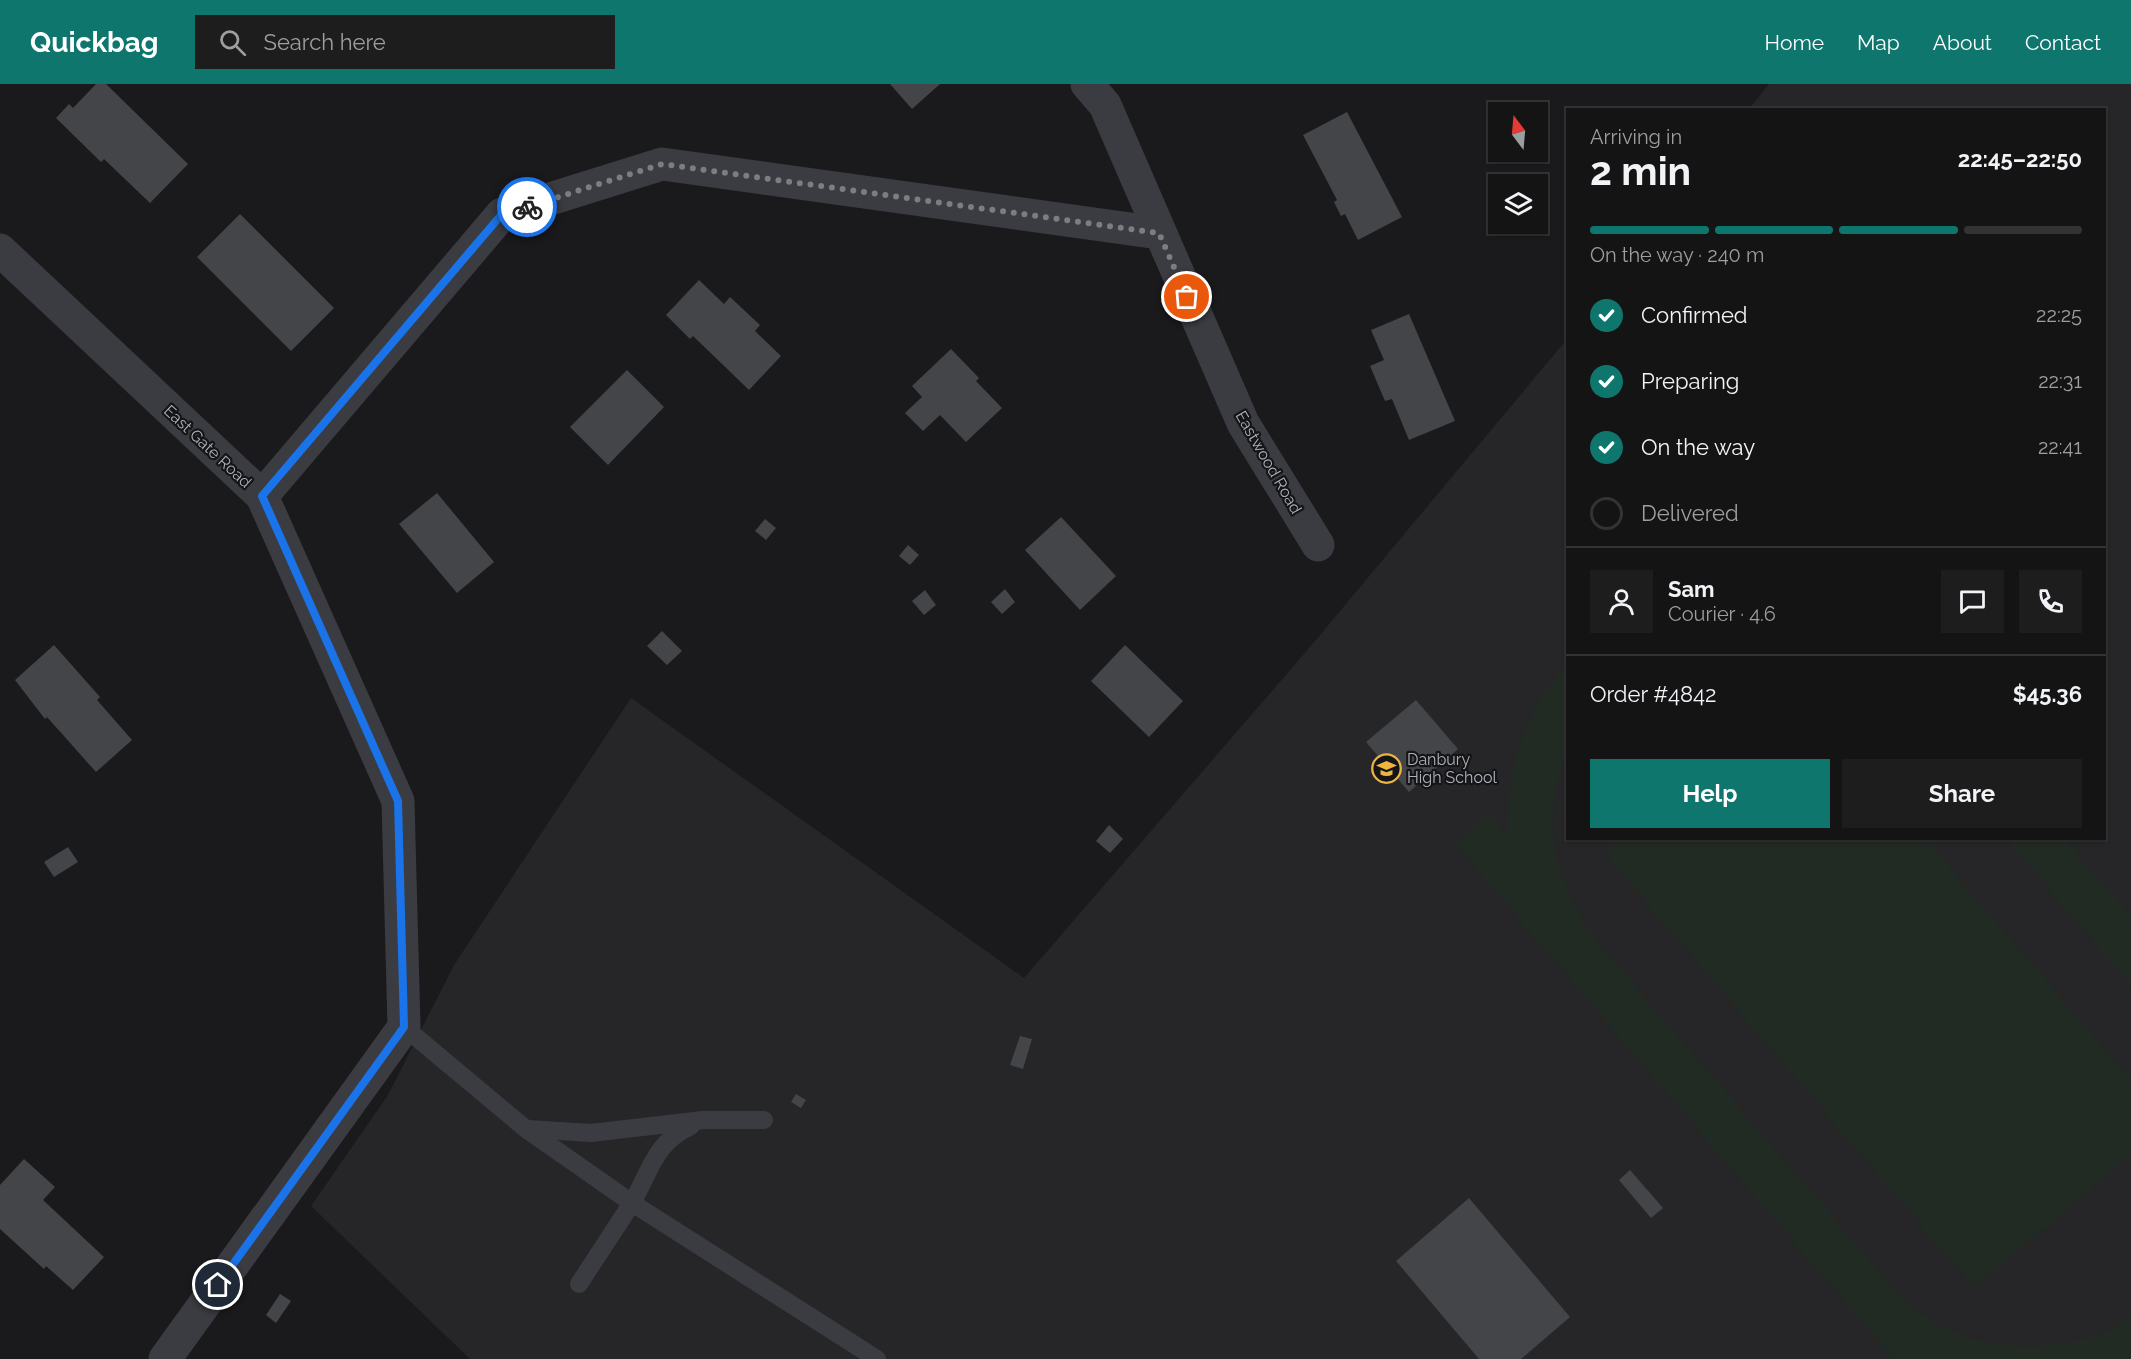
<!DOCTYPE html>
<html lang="en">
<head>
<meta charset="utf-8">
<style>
  body { margin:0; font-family:Raleway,sans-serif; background:#1d1d1e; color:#f1f3f6; height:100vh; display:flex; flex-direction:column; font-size:22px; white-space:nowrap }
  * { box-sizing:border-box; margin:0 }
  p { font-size:20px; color:#9d9ea0 }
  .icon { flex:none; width:33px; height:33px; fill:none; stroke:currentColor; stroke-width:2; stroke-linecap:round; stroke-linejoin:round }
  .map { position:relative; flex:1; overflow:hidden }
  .sheet { position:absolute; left:1566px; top:24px; width:540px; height:732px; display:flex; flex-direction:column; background:#141415; border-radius:0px; box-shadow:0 2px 4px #0004,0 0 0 2px #333334 }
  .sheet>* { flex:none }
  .needle { width:39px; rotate:344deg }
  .buttons { position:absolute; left:1488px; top:18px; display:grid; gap:12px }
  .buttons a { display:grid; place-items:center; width:60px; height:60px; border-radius:0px; background:#141415; box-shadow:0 2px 4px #0004,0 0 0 2px #333334; font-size:30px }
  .pin { position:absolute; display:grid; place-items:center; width:51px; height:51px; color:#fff; margin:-26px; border:3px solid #fff; border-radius:50%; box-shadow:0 2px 6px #0007 }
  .courier { position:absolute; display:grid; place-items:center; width:60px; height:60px; margin:-30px; border:4px solid #1a73e8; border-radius:50%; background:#fff; color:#222; box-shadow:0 2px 8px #0007 }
  .head em { font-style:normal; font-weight:700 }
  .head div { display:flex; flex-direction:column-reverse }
  .head { display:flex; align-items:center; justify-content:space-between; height:102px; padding:0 24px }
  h1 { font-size:39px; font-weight:700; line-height:45px }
  .bar { display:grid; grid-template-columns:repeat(4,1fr); gap:9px 6px; align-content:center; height:72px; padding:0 24px }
  .bar i { height:8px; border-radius:4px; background:#333334 }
  .bar .current { background:#0f766e }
  .bar p { grid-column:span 4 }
  .line { display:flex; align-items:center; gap:15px; padding:0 24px; border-top:2px solid #333334 }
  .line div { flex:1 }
  .round { display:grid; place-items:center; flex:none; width:63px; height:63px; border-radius:0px; background:#1d1d1e }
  ol { padding:0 24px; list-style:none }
  li { display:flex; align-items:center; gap:18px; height:66px }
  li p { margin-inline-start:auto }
  li .icon { padding:6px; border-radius:50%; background:#0f766e; color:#fff; stroke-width:4 }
  li:last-child { color:#9d9ea0 }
  li i { width:33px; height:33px; border:3px solid #333334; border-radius:50% }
  .primary-button { display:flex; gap:12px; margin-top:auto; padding:12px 24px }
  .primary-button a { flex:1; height:69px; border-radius:0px; background:#0f766e; color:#fff; font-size:24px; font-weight:700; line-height:69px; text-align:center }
  .primary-button a+a { background:#1d1d1e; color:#f1f3f6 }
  header { display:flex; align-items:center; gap:36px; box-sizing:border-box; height:84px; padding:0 30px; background:#0f766e; color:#fff }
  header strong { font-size:28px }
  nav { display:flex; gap:33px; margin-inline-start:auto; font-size:21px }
  .search { width:420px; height:54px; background:#1d1d1e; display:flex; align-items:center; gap:15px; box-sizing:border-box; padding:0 21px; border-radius:0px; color:#9d9ea0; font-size:22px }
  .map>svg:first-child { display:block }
  .built { fill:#262629 }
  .green { fill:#222b23 }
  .building { fill:#444549 }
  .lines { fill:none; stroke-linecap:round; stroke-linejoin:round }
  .lane { stroke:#3b3c41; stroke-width:18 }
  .street { stroke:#3b3c41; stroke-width:33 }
  .done { stroke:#7a7d83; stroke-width:6; stroke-dasharray:0 10.8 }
  .route { stroke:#1a73e8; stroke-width:8 }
  .labels { text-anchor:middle; stroke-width:4.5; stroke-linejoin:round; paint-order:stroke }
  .street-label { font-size:16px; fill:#adb2bb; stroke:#151517 }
  .poi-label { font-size:16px; fill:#adb2bb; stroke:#151517; text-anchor:start }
</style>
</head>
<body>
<header>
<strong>Quickbag</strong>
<div class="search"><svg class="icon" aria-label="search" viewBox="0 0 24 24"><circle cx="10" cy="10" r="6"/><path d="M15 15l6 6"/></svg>Search here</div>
<nav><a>Home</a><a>Map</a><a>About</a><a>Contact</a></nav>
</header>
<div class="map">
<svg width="2131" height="1275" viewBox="0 0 2131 1275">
  <rect width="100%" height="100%" fill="#1a1a1c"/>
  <polygon class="built" points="1769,0 2131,0 2131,1275 470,1275 311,1122 388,1011 454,881 631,614 1024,894 1310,563 1567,255 1568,754 2104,754 2104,26 1749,25"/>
  <g class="green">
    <path d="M1567 580C1568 605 1572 640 1567 664 1564 682 1556 699 1554 717 1548 769 1567 815 1596 856L1905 1217C1921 1228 1938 1241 1956 1249 2011 1270 2082 1268 2131 1232V1275H1893L1455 760 1489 730 1507 751C1506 690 1524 624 1567 580Z"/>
    <polygon points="1621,754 1925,755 2131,995 2131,1071 1974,1204 1604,769"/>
    <polygon points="2006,755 2065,755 2131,832 2131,902"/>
  </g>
  <g class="building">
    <polygon points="96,0 106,0 188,80 150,119 104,75 101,78 56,34 69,20 73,24"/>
    <polygon points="890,0 940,0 912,25"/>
    <polygon points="1347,28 1402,133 1358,156 1345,130 1341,132 1334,118 1337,116 1303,51"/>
    <polygon points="240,130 334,224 291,267 197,173"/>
    <polygon points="699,196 724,220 730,213 760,241 755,247 781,272 749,306 693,252 690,255 666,231"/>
    <polygon points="1409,230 1455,337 1409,356 1392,315 1385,317 1370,282 1384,276 1371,246"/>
    <polygon points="951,265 979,294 976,297 1002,324 966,358 940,331 923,347 905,329 922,313 912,302"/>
    <polygon points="627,286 664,323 608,381 570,343"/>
    <polygon points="437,409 494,478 457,509 399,440"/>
    <polygon points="1061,433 1116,492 1080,526 1025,466"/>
    <polygon points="765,435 776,444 766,456 755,447"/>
    <polygon points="908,461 919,471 910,481 899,472"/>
    <polygon points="1005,505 1015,518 1002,530 991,518"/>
    <polygon points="925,506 936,521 924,531 912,517"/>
    <polygon points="662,547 682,567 667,581 647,562"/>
    <polygon points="54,561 100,613 97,616 132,656 96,688 47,633 45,635 15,596"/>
    <polygon points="1125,561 1183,617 1149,653 1091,597"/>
    <polygon points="1416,616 1458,665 1409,708 1366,658"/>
    <polygon points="1109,741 1123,755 1110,769 1096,757"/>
    <polygon points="68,763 78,778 54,793 44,778"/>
    <polygon points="1020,952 1032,955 1023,985 1010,981"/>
    <polygon points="796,1010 806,1016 801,1024 791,1018"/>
    <polygon points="24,1075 55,1103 43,1116 104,1173 73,1206 46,1182 44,1185 0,1145 0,1101"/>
    <polygon points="1630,1086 1663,1124 1651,1134 1619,1096"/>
    <polygon points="1469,1114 1570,1233 1521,1275 1479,1275 1396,1177"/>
    <polygon points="280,1210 291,1217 276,1239 266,1231"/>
  </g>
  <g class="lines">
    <g class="lane">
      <polyline points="404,943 526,1045 632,1119 877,1275"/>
      <polyline points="527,1045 591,1049 703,1036 764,1036"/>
      <path d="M579 1200C596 1174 613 1148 630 1122 650 1090 653 1059 691 1042"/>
    </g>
    <g class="street">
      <polyline points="1087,0 1105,21 1243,339 1318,461"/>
      <polyline points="0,166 262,412 398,717 404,943 165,1275"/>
      <polyline points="262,412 502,130 662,80 1159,149"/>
    </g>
  </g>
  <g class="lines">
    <polyline class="done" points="527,123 662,80 1159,149 1187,213"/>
    <polyline class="route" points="218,1201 404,943 398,717 262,412 502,130 527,123"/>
  </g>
  <defs>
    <symbol id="school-ring" viewBox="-11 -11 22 22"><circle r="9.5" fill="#151517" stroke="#eeb441" stroke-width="1.5"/><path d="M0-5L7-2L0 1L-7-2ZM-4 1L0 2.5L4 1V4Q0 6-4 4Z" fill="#eeb441"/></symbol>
  </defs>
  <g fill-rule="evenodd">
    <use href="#school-ring" x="1370" y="668" width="33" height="33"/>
  </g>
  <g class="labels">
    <g class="street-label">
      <text transform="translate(208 362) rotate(43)" y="6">East Gate Road</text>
      <text transform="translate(1269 378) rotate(60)" y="6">Eastwood Road</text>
    </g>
    <g class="poi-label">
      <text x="1407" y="681">Danbury<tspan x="1407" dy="18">High School</tspan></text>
    </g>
  </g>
</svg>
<div class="buttons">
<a><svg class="needle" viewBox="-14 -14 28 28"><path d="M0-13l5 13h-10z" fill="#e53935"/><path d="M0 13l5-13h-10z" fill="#9d9ea0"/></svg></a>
<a><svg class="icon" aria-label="layers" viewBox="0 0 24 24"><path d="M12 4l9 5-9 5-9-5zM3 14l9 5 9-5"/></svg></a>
</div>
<div class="pin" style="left:1187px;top:213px;background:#ea580c"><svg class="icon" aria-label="bag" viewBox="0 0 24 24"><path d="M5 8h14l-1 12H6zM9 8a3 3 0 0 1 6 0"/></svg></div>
<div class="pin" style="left:218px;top:1201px;background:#1f2937"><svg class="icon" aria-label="home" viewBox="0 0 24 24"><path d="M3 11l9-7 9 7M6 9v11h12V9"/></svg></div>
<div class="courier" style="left:527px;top:123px"><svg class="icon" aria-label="bike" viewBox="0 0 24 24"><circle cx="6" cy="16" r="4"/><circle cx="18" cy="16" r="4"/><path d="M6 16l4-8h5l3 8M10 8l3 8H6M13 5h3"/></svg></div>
<section class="sheet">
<div class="head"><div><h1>2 min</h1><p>Arriving in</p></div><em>22:45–22:50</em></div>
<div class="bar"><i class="current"></i><i class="current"></i><i class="current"></i><i></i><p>On the way · 240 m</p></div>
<ol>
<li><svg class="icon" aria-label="check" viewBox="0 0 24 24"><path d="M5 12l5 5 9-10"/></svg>Confirmed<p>22:25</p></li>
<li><svg class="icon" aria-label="check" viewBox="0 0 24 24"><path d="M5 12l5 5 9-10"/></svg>Preparing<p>22:31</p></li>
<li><svg class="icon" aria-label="check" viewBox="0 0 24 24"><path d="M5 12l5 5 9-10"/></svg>On the way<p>22:41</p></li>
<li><i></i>Delivered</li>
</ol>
<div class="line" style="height:108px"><a class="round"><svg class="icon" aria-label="person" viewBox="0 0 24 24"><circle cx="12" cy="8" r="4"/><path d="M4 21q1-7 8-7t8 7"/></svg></a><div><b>Sam</b><p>Courier · 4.6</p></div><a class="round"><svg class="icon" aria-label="chat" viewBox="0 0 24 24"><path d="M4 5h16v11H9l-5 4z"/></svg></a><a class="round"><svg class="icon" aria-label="phone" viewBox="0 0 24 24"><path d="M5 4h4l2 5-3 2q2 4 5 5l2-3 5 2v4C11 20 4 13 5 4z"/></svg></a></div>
<div class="line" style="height:78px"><div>Order #4842</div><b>$45.36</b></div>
<div class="primary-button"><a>Help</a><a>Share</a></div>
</section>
</div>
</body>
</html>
